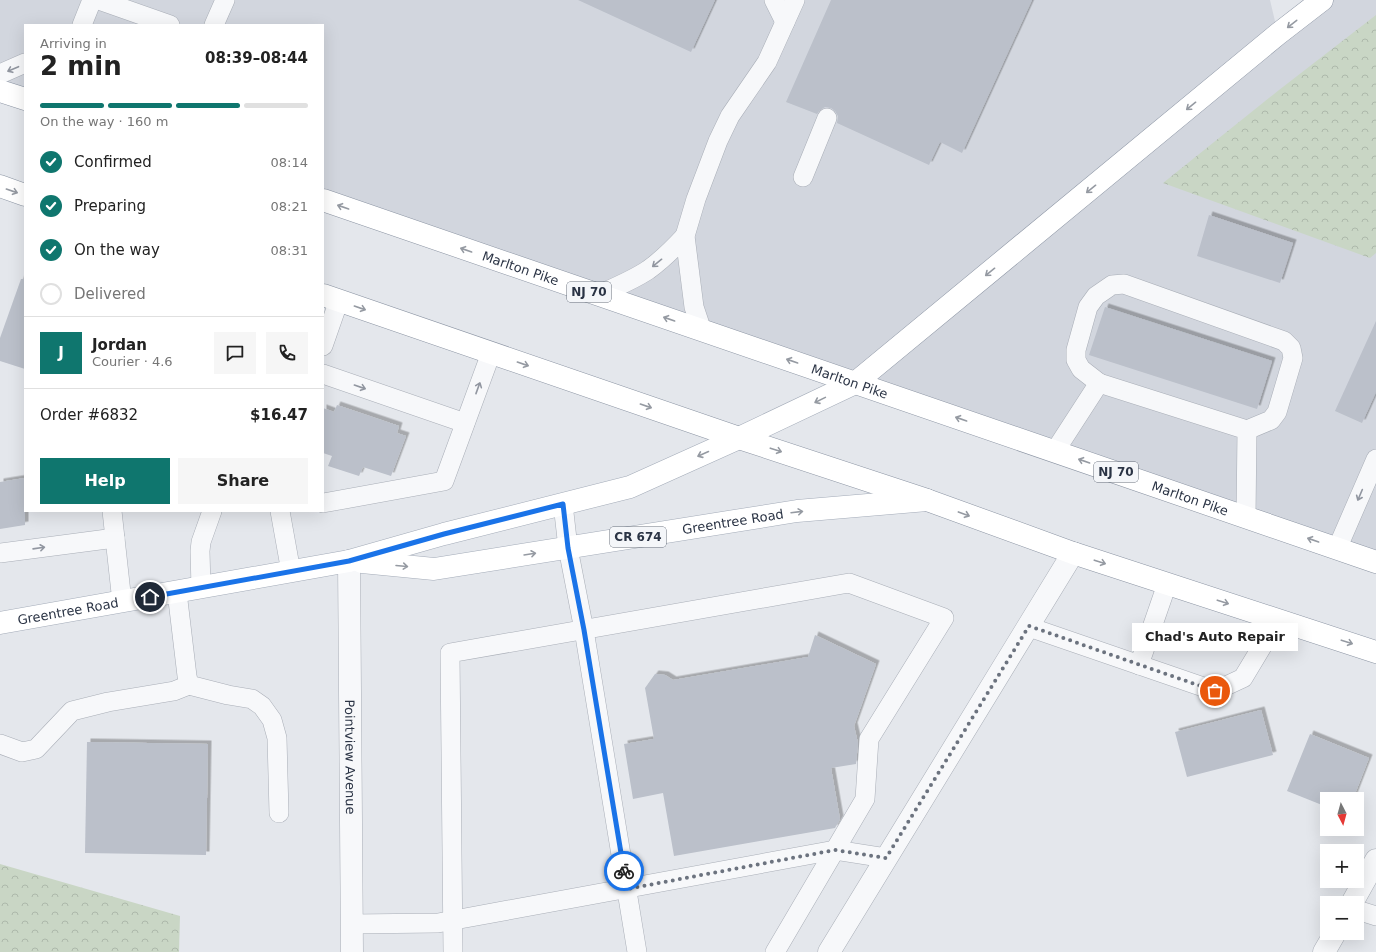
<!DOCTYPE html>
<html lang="en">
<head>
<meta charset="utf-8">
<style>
  body { margin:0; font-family:"DejaVu Sans",sans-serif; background:#f6f6f6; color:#222; height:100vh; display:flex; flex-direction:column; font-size:15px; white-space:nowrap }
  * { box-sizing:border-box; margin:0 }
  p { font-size:13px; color:#767676 }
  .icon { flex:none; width:22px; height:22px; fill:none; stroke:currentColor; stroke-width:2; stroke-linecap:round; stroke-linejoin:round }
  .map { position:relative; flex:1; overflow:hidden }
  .drawer { position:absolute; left:24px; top:24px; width:300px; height:488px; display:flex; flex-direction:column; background:#fff; border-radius:0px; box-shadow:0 4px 16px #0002 }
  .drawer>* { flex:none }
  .needle { width:26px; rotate:174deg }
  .fabs { position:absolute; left:1320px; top:792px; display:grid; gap:8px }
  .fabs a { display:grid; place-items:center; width:44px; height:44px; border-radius:0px; background:#fff; box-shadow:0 4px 16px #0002; font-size:20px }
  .pin { position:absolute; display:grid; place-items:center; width:34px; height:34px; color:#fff; margin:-17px; border:2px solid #fff; border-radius:50%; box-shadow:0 1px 4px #0007 }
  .courier { position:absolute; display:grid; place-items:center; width:40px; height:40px; margin:-20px; border:3px solid #1a73e8; border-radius:50%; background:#fff; color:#222; box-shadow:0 1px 5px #0007 }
  .bubble { position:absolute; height:28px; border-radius:0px; background:#fff; box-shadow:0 4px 16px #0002; font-size:13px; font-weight:800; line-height:28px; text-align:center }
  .summary em { font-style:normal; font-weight:800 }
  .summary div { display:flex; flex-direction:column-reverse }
  .summary { display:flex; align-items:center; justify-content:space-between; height:68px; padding:0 16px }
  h1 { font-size:26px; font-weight:800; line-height:30px }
  .bar { display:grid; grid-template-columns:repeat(4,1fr); gap:6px 4px; align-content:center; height:48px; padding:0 16px }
  .bar i { height:5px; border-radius:3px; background:#e0e0e0 }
  .bar .active { background:#0f766e }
  .bar p { grid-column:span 4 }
  .line { display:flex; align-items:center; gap:10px; padding:0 16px; border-top:1px solid #e0e0e0 }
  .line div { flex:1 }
  .round { display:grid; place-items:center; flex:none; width:42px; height:42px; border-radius:0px; background:#f6f6f6 }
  ol { padding:0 16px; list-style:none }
  li { display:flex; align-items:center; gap:12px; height:44px }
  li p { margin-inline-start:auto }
  li .icon { padding:4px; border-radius:50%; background:#0f766e; color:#fff; stroke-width:4 }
  li:last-child { color:#767676 }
  li i { width:22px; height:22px; border:2px solid #e0e0e0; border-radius:50% }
  .primary-button { display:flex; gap:8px; margin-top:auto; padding:8px 16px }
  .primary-button a { flex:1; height:46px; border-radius:0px; background:#0f766e; color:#fff; font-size:16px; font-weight:800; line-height:46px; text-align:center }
  .primary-button a+a { background:#f6f6f6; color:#222 }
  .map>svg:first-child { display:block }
  .built { fill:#d2d6de }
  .forest { fill:url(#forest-crowns) }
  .building { fill:#bbc0ca; filter:url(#shadow) }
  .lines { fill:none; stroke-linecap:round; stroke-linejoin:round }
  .service-casing { stroke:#a9aeb7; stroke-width:20 }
  .minor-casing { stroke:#a9aeb7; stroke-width:23 }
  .primary-casing { stroke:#a3abb8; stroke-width:23 }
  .trunk-casing { stroke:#8b94a3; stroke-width:23 }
  .service { stroke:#f7f8fa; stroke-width:19 }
  .minor { stroke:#f7f8fa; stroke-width:22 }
  .primary { stroke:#fff; stroke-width:22 }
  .trunk { stroke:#fff; stroke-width:22 }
  .oneway { stroke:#959aa2 }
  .oneway2 { stroke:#9196a0 }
  .done { stroke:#6c737f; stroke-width:4; stroke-dasharray:0 7.2 }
  .route { stroke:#1a73e8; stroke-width:5 }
  .labels { text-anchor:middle; stroke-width:4; stroke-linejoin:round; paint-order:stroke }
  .shield { fill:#f4f6f9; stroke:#676e7b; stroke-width:1 }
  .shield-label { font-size:12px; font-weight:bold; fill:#2b3445 }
  .street-label { font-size:13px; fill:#2b3445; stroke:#f4f6f9 }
</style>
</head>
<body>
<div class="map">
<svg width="1376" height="952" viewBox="0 0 1376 952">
  <defs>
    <pattern id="forest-crowns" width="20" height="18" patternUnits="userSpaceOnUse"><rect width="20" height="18" fill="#c9d6c5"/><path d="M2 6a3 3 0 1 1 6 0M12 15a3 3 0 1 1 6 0" fill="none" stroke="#adb8ab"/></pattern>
    <filter id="shadow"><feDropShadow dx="3.5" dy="-3.5" stdDeviation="0" flood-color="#0004"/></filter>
  </defs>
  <rect width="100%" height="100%" fill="#e4e7ec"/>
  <polygon class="built" points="0,0 1270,0 1278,34 1322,0 1376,0 1376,562 323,200 323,25 25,25 25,99 0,91"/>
  <g class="forest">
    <polygon points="1376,15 1376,253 1370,258 1163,183 1279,90"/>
    <polygon points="0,864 180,916 179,952 0,952"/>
  </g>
  <g class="building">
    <polygon points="578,0 715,0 691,52"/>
    <polygon points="831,0 1032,0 962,153 940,142 929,165 837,123 838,116 835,111 831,108 825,107 820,110 817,114 786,102"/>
    <polygon points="1209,215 1293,243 1280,283 1197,256"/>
    <polygon points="21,279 25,279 25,369 0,361 0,338"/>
    <polygon points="1105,307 1272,361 1257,409 1089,355"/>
    <polygon points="1376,321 1376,392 1362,423 1335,411"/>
    <polygon points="337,405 399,426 397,433 406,436 391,476 363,467 359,476 328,466 332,456 323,453 323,408 334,412"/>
    <polygon points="25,478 25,525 0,529 0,482"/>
    <polygon points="815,635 876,664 854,726 858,743 856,764 831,768 840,819 835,828 674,856 663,793 633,799 624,744 654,739 645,688 655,674 665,675 673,680 808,657"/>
    <polygon points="1261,710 1273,755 1187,777 1175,732"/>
    <polygon points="1310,734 1369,758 1353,799 1327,799 1327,807 1287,791"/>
    <polygon points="87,742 208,744 206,855 85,853"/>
  </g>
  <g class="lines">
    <defs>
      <g id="service">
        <polyline points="99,0 170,25"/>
        <polyline points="774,0 785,22"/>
        <polyline points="82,25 92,0"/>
        <polyline points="214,25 225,0"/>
        <polyline points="0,74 25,63"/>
        <polyline points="803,177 827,118"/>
        <path d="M598 295C616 287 633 280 648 270 662 260 674 248 685 236"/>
        <polyline points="702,331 694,307 685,236 696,199 718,141 730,116 767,62 795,0"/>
        <polyline points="323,346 339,300"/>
        <polyline points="323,374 465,423"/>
        <polyline points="1099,383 1081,369 1076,360 1076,350 1088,307 1096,296 1112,285 1124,284 1284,341 1291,348 1293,358 1277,412 1271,420 1247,430"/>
        <polyline points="1055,451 1099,383 1247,430 1246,517"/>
        <polyline points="323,503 444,481 491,353"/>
        <polyline points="563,504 568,548 584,630 637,952"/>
        <polyline points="112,511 122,602"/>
        <polyline points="280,511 291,572"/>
        <polyline points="1337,549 1376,459"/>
        <polyline points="0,553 115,538"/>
        <polyline points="201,588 200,551 201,542 212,511"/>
        <polyline points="177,592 187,676 189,685 228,695 252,699 262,706 272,720 277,738 279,813"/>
        <polyline points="1029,627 1215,691 1243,678 1278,620"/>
        <polyline points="1139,665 1167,584"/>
        <polyline points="0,744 22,752 36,749 72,711 108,702 174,691 189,685"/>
        <polyline points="1357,910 1376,916"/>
        <polyline points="352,924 438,923 835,850 886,858"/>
        <polyline points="453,952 450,653 849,583 944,618 869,739 865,799 775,952"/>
      </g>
      <g id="minor">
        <path id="s1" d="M349 561 352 952"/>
        <polyline points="1352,903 1376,860"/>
        <polyline points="829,952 1073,553"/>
        <polyline points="1324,952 1335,933"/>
      </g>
      <g id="primary">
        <path id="s2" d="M362 562 434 569 797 511 927 500"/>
        <path id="s3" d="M0 623 349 561 444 534 630 487 739 438 855 383"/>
      </g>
      <g id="trunk">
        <polyline points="0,91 25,99"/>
        <polyline points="0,186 25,195"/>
        <path id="s4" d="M323 200 1376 562"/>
        <polyline points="323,295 739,438 927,500 1073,553 1376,652"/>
        <polyline points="855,383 1278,34 1322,0"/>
      </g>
    </defs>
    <use href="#service" class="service-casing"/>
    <use href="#minor" class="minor-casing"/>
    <use href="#primary" class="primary-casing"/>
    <use href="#trunk" class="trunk-casing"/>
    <use href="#service" class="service"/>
    <use href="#minor" class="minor"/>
    <use href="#primary" class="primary"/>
    <use href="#trunk" class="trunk"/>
  </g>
  <defs><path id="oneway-shaft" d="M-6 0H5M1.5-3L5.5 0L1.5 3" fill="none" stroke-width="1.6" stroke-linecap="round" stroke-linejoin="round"/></defs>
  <g class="oneway">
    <use href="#oneway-shaft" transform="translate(1292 24) rotate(142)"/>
    <use href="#oneway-shaft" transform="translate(1191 106) rotate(141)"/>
    <use href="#oneway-shaft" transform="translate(1091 189) rotate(141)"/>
    <use href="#oneway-shaft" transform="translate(12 191) rotate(19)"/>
    <use href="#oneway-shaft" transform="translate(343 207) rotate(-161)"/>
    <use href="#oneway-shaft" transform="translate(466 250) rotate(-161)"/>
    <use href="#oneway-shaft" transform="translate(990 272) rotate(141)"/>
    <use href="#oneway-shaft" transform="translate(360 308) rotate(19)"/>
    <use href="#oneway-shaft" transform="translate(669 319) rotate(-161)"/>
    <use href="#oneway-shaft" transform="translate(792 361) rotate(-161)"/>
    <use href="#oneway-shaft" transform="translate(523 364) rotate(19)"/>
    <use href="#oneway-shaft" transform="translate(820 400) rotate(154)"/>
    <use href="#oneway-shaft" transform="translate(646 406) rotate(19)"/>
    <use href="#oneway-shaft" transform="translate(961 419) rotate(-161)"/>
    <use href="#oneway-shaft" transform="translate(776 450) rotate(18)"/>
    <use href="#oneway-shaft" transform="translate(703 454) rotate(156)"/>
    <use href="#oneway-shaft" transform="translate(1084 461) rotate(-161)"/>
    <use href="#oneway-shaft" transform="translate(797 512) rotate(-7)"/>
    <use href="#oneway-shaft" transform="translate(964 514) rotate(20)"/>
    <use href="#oneway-shaft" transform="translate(1313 540) rotate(-161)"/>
    <use href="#oneway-shaft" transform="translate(530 554) rotate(-9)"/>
    <use href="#oneway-shaft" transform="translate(1100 562) rotate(18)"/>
    <use href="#oneway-shaft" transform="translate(402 566) rotate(5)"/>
    <use href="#oneway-shaft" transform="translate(1223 602) rotate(18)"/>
    <use href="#oneway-shaft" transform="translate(1347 642) rotate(18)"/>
  </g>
  <g class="oneway2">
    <use href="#oneway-shaft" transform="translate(13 69) rotate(157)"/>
    <use href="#oneway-shaft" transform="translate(657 263) rotate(141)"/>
    <use href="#oneway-shaft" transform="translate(360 387) rotate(19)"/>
    <use href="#oneway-shaft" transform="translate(478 388) rotate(-70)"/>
    <use href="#oneway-shaft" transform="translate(1360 495) rotate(113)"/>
    <use href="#oneway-shaft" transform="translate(39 548) rotate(-8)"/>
  </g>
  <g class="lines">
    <polyline class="done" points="624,871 627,889 835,850 886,858 1029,626 1215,691"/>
    <polyline class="route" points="150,597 349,561 444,534 563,504 568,548 584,630 624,871"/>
  </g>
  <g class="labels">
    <g class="shield">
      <rect x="567" y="282" width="44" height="20" rx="3"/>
      <rect x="1094" y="462" width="44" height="20" rx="3"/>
      <rect x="610" y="527" width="56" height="20" rx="3"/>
    </g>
    <g class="shield-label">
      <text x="589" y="296">NJ 70</text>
      <text x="1116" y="476">NJ 70</text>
      <text x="638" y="541">CR 674</text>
    </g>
    <g class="street-label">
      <text dy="5" stroke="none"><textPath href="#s4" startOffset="209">Marlton Pike</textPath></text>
      <text dy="5" stroke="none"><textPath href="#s4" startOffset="557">Marlton Pike</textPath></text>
      <text dy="5" stroke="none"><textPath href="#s4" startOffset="917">Marlton Pike</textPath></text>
      <text dy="5" stroke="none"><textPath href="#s2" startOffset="375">Greentree Road</textPath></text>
      <text dy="5" stroke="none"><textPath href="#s3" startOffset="69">Greentree Road</textPath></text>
      <text dy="5" stroke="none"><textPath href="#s1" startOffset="196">Pointview Avenue</textPath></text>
    </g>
  </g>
</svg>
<div class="fabs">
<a><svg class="needle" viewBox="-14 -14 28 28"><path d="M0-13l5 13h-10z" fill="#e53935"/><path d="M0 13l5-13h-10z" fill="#767676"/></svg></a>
<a>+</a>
<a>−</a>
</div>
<div class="pin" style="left:1215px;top:691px;background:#ea580c"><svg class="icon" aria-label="bag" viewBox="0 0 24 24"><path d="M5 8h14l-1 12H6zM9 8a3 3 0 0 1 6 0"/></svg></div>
<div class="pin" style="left:150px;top:597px;background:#1f2937"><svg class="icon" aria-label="home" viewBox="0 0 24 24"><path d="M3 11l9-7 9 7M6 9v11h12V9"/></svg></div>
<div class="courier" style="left:624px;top:871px"><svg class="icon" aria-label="bike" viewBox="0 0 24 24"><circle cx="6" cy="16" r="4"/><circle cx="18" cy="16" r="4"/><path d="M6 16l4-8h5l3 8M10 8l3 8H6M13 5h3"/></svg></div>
<div class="bubble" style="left:1132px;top:623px;width:166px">Chad's Auto Repair</div>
<section class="drawer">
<div class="summary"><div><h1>2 min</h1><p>Arriving in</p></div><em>08:39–08:44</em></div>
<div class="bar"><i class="active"></i><i class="active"></i><i class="active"></i><i></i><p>On the way · 160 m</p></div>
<ol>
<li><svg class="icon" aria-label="check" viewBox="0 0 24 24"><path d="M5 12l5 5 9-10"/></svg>Confirmed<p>08:14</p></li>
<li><svg class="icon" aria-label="check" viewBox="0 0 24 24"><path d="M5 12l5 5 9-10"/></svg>Preparing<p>08:21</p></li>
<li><svg class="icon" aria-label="check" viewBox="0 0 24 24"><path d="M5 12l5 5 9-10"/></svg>On the way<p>08:31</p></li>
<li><i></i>Delivered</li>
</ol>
<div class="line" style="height:72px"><b class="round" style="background:#0f766e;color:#fff">J</b><div><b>Jordan</b><p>Courier · 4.6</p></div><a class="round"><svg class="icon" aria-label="chat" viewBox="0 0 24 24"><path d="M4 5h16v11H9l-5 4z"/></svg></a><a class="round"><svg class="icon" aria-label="phone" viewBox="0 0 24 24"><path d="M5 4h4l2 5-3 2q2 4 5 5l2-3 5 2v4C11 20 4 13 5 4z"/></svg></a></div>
<div class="line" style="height:52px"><div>Order #6832</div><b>$16.47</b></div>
<div class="primary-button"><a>Help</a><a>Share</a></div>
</section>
</div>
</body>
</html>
